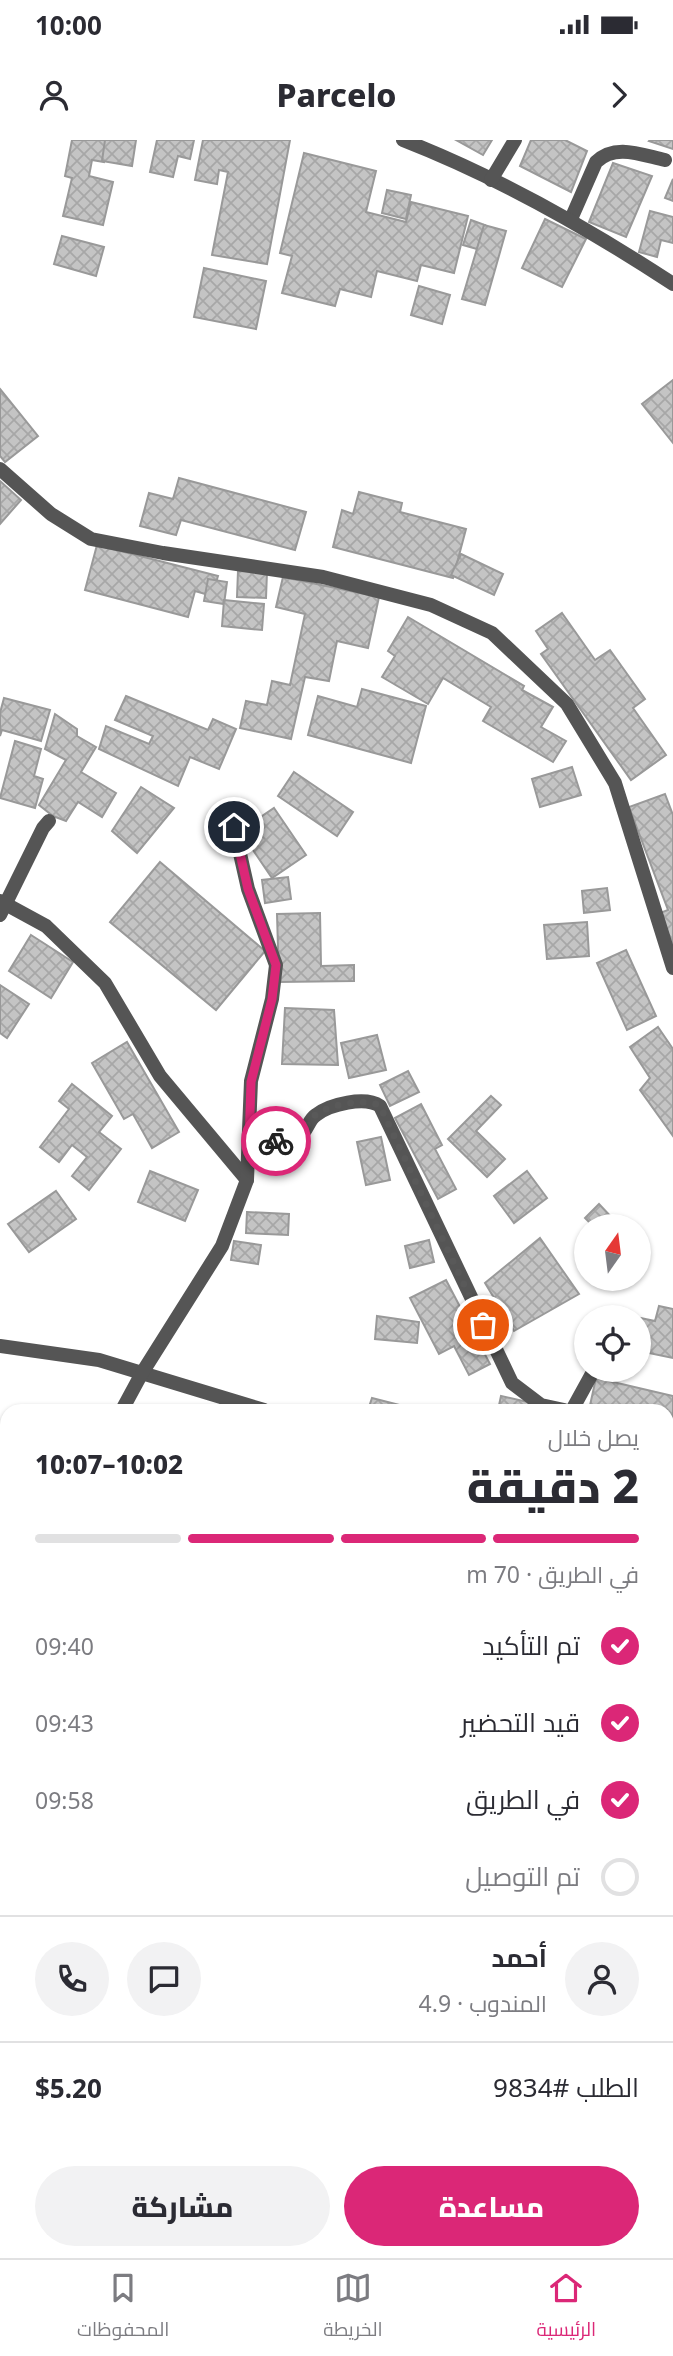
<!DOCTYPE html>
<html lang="ar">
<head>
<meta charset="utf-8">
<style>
  body { margin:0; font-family:"Noto Sans",Cairo,sans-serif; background:#f2f2f3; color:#2b2b33; direction:rtl; height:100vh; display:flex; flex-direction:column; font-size:26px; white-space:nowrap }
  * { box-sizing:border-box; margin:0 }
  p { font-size:23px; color:#7c7c81 }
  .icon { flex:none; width:38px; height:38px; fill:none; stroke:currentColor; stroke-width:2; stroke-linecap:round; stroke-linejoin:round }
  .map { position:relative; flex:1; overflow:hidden; direction:ltr }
  .side { position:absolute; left:0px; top:1264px; width:674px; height:856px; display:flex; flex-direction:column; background:#fff; border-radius:21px 21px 0 0; box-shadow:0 2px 5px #0004; direction:rtl }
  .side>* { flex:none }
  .needle { width:46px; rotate:14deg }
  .controls { position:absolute; left:574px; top:1074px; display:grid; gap:14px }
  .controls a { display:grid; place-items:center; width:77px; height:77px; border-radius:50%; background:#fff; box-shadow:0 2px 5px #0004; font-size:35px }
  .pin { position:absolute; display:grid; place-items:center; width:60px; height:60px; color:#fff; margin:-30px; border:4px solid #fff; border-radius:50%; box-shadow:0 2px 7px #0007 }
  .courier { position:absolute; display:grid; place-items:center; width:70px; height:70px; margin:-35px; border:5px solid #db2777; border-radius:50%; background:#fff; color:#222; box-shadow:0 2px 9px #0007 }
  .overview em { font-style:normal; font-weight:800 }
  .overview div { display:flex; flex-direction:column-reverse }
  .overview { display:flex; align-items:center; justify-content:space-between; height:119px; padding:0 35px }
  h1 { font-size:46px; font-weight:800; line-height:52px }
  .bar { display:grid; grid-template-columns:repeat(4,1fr); gap:10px 7px; align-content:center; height:84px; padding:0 35px }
  .bar i { height:9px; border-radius:5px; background:#e1e1e2 }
  .bar .selected { background:#db2777 }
  .bar p { grid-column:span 4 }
  .line { display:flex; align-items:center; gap:18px; padding:0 35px; border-top:2px solid #e1e1e2 }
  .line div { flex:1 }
  .round { display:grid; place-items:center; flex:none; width:74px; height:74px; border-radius:37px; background:#f2f2f3 }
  ol { padding:0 35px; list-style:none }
  li { display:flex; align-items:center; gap:21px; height:77px }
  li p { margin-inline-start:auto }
  li .icon { padding:7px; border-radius:50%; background:#db2777; color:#fff; stroke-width:4 }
  li:last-child { color:#7c7c81 }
  li i { width:38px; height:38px; border:4px solid #e1e1e2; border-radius:50% }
  .button { display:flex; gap:14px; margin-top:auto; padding:14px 35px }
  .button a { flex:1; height:80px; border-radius:42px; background:#db2777; color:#fff; font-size:28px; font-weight:800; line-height:80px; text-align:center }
  .button a+a { background:#f2f2f3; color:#2b2b33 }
  .status { display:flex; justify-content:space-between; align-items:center; height:49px; padding:0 35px; background:#fff; direction:ltr }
  .status svg { height:19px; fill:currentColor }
  header { display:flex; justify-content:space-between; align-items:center; height:91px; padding:0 35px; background:#fff; font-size:32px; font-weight:800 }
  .dock { display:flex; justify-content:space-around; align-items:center; height:98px; border-top:2px solid #e1e1e2; background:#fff; font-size:19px; color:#7c7c81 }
  .dock a { display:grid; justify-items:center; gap:4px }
  .dock .selected { color:#db2777 }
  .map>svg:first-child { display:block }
  .building { fill:url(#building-cross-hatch); stroke:#999; stroke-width:2 }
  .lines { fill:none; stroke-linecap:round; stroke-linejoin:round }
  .service { stroke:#555; stroke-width:14 }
  .minor { stroke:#555; stroke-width:14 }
  .done { stroke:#595959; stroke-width:7; stroke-dasharray:0 12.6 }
  .route { stroke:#db2777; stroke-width:9 }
</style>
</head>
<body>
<div class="status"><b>10:00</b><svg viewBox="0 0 49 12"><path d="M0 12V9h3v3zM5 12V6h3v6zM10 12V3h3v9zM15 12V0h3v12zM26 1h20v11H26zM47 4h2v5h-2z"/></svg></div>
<header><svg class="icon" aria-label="forward" viewBox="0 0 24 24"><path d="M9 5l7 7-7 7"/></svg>Parcelo<svg class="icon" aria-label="person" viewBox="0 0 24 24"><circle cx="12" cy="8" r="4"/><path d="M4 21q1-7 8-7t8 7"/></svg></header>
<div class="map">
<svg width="673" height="2118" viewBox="0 0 673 2118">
  <defs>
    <pattern id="building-cross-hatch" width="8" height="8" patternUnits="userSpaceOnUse" patternTransform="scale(1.75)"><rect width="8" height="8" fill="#c4c4c4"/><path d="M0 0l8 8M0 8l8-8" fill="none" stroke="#a7a7a7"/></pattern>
  </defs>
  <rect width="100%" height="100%" fill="#fff"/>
  <g class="building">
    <polygon points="72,0 109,0 104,22 92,20 89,36 113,42 103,85 63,76 72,38 65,36"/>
    <polygon points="105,0 136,0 132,26 102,21"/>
    <polygon points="157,0 194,0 190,19 178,16 173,37 150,32"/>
    <polygon points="203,0 290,0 267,124 212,115 228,32 219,30 217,44 195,40"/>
    <polygon points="456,0 492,0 483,15"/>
    <polygon points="531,0 565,0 587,11 571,52 520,26"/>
    <polygon points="673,0 673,9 649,1 650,0"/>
    <polygon points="304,13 376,31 366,72 406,82 411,62 468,76 454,133 421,125 417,141 377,131 371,157 340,149 335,166 282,153 292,116 280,113"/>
    <polygon points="613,23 652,36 626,97 589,82"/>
    <polygon points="673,39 673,61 665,58"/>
    <polygon points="387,50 411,55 406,79 382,73"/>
    <polygon points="650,71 673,77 673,103 661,100 657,117 639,112"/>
    <polygon points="545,79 586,99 562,147 522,128"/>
    <polygon points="471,80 485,85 477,109 463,105"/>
    <polygon points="484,85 506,91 485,165 462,159"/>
    <polygon points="62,96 104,107 96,136 54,124"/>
    <polygon points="204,128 266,141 256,189 194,177"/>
    <polygon points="419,146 450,155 442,184 411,175"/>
    <polygon points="673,240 673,303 642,264"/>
    <polygon points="0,249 38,296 5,322 0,316"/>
    <polygon points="179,338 306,372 295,410 181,380 176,395 140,386 149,353 173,359"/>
    <polygon points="0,341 21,360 0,384"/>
    <polygon points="359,352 402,363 400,372 466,389 453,438 333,407 342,370 353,374"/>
    <polygon points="97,405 218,436 212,456 195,451 188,477 85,450"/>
    <polygon points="461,414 503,434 494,455 451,435"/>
    <polygon points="238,431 267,432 266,458 237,457"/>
    <polygon points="283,437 379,457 368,508 337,501 329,541 305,537 291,599 240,588 246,561 267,565 272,541 290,545 305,474 276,467"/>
    <polygon points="208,439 227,442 224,464 204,461"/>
    <polygon points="224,460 264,464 262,490 222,486"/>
    <polygon points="562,473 595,520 610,510 645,559 633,568 666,615 631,640 541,514 548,509 536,491"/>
    <polygon points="408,477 524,546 522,550 553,567 541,587 566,601 553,622 483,581 491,567 443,538 428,564 382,537 395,516 388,511"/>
    <polygon points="362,549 426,566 411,623 308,595 318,556 357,567"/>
    <polygon points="126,556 208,590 213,579 236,589 219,629 190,617 178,646 99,609 106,586 149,604 153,596 115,580"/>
    <polygon points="4,558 50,570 41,601 2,590 0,596 0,573"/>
    <polygon points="55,574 77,589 77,596 96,607 81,632 116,653 102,677 78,662 66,681 53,676 39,665 66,620 45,609"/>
    <polygon points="15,601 41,609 34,636 43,639 35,668 0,658"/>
    <polygon points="572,627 581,655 540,667 532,639"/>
    <polygon points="294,632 353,672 337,696 278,656"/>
    <polygon points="141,647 174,668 137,713 112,691"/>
    <polygon points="665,654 673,675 673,808 660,773 668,770 629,667"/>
    <polygon points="274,668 306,715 272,738 240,691"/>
    <polygon points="160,722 265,811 216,870 110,782"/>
    <polygon points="288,737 291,759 265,763 262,740"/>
    <polygon points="607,748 610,770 584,773 582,751"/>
    <polygon points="320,773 321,826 354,825 354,841 279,842 277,774"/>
    <polygon points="587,782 589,816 547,819 544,785"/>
    <polygon points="31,795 73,822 51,858 9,831"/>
    <polygon points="626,810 656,876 627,890 597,823"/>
    <polygon points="0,845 29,864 7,898 0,893"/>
    <polygon points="285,868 334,870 338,925 282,924"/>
    <polygon points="658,887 673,909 673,996 640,950 650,938 630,907"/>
    <polygon points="377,895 386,930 349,938 341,903"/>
    <polygon points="127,902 179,992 152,1008 133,974 124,979 92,923"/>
    <polygon points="408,931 419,952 390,966 380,945"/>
    <polygon points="72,944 112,976 99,992 121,1009 89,1050 72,1036 87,1017 72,1005 59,1022 40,1007 69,969 59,961"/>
    <polygon points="491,956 501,965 476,991 505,1019 487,1037 448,999"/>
    <polygon points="421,964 442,1005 435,1009 456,1049 438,1059 395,978"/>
    <polygon points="381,997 390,1040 366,1045 357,1002"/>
    <polygon points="150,1031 198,1050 185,1081 138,1062"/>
    <polygon points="527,1031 547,1058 514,1083 494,1056"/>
    <polygon points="56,1051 76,1079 29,1112 8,1084"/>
    <polygon points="599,1064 615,1081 609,1087 594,1087 585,1078"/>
    <polygon points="247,1072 289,1074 288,1095 246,1093"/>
    <polygon points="540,1098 579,1154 514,1191 485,1143"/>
    <polygon points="429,1100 434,1122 410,1128 405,1106"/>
    <polygon points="234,1101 261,1105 258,1124 231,1120"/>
    <polygon points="446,1140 490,1224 469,1235 454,1206 439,1214 410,1158"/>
    <polygon points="659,1166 673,1169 673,1218 639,1211 639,1178 631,1176 655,1181"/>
    <polygon points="377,1176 419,1182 417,1203 375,1199"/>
    <polygon points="596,1238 673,1256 673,1372 667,1370 667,1270 589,1270"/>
    <polygon points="501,1256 541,1265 540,1270 498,1270"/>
    <polygon points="372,1258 419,1270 368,1270"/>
    <polygon points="673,1465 673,1528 667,1527 667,1466"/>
    <rect x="667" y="1559" width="6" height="63"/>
    <polygon points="667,1844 673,1846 667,1863"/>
  </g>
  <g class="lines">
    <g class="service">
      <path d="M571 79 596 22C615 3 642 15 665 20"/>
      <polyline points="572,1270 594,1230"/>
    </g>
    <g class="minor">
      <path d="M403 0C498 37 588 88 673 144"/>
      <polyline points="491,40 515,0"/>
      <polyline points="0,329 51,374 91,399 163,413 323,437 431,465 492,493 567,564 615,643 673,828"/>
      <polyline points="0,761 46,786 105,843 160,936 247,1040"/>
      <polyline points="0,775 43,688 49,681"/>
      <path d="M249 1004C263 1003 287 1004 299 997 308 991 308 980 316 975 330 964 365 956 380 966L512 1243 541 1265 564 1270"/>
      <polyline points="0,1206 99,1220 264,1270"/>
      <polyline points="122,1270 142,1233 222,1106 247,1040 251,941 272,859 276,825 248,749 234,687"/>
      <polyline points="0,1334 7,1333"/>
      <polyline points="667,1373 673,1373"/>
      <polyline points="0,1435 7,1453"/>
      <polyline points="667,1534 673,1536"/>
      <polyline points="667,1750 673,1752"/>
      <polyline points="667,1977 673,1972"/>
    </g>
  </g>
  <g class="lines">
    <path class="done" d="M276 1001 300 996C306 990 308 982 313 977 325 965 366 957 380 966L483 1185"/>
    <polyline class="route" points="234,687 248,749 276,825 272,859 251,942 249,1004 276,1001"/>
  </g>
</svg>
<div class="controls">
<a><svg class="needle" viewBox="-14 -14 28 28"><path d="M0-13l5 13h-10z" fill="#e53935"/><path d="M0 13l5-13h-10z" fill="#7c7c81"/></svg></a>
<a><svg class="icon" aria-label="locate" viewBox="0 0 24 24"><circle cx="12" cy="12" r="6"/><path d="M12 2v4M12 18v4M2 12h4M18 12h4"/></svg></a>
</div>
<div class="pin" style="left:483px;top:1185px;background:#ea580c"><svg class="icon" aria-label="bag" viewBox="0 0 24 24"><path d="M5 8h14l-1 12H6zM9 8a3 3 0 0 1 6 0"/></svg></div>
<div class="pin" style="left:234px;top:687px;background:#1f2937"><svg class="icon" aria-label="home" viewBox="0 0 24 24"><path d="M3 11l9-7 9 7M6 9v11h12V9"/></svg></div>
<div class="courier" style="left:276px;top:1001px"><svg class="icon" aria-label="bike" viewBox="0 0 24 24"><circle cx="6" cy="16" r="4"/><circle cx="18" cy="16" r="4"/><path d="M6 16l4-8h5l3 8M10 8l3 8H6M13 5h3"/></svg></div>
<section class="side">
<div class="overview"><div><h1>2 دقيقة</h1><p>يصل خلال</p></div><em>10:02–10:07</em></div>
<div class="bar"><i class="selected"></i><i class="selected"></i><i class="selected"></i><i></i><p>في الطريق · 70 m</p></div>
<ol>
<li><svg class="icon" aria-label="check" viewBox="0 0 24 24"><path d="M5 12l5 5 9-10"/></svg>تم التأكيد<p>09:40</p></li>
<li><svg class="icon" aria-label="check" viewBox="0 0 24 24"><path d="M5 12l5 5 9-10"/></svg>قيد التحضير<p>09:43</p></li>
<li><svg class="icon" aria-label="check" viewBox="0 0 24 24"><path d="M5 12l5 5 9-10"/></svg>في الطريق<p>09:58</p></li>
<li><i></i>تم التوصيل</li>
</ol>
<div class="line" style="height:126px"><a class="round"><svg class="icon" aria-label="person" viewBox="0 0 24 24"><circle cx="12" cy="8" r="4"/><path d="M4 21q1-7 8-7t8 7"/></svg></a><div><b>أحمد</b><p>المندوب · 4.9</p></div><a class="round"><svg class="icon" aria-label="chat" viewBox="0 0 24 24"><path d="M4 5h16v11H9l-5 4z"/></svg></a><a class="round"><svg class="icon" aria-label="phone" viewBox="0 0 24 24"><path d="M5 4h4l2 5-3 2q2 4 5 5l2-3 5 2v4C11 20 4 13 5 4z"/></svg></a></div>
<div class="line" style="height:91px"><div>الطلب #9834</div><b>$5.20</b></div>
<div class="button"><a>مساعدة</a><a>مشاركة</a></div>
</section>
</div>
<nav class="dock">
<a class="selected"><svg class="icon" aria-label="home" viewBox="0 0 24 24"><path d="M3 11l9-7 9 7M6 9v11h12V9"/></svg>الرئيسية</a>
<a><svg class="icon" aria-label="map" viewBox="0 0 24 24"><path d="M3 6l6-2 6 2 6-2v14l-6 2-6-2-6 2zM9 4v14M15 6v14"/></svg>الخريطة</a>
<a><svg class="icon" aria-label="saved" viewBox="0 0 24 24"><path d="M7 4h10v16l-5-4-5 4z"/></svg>المحفوظات</a>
</nav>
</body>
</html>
